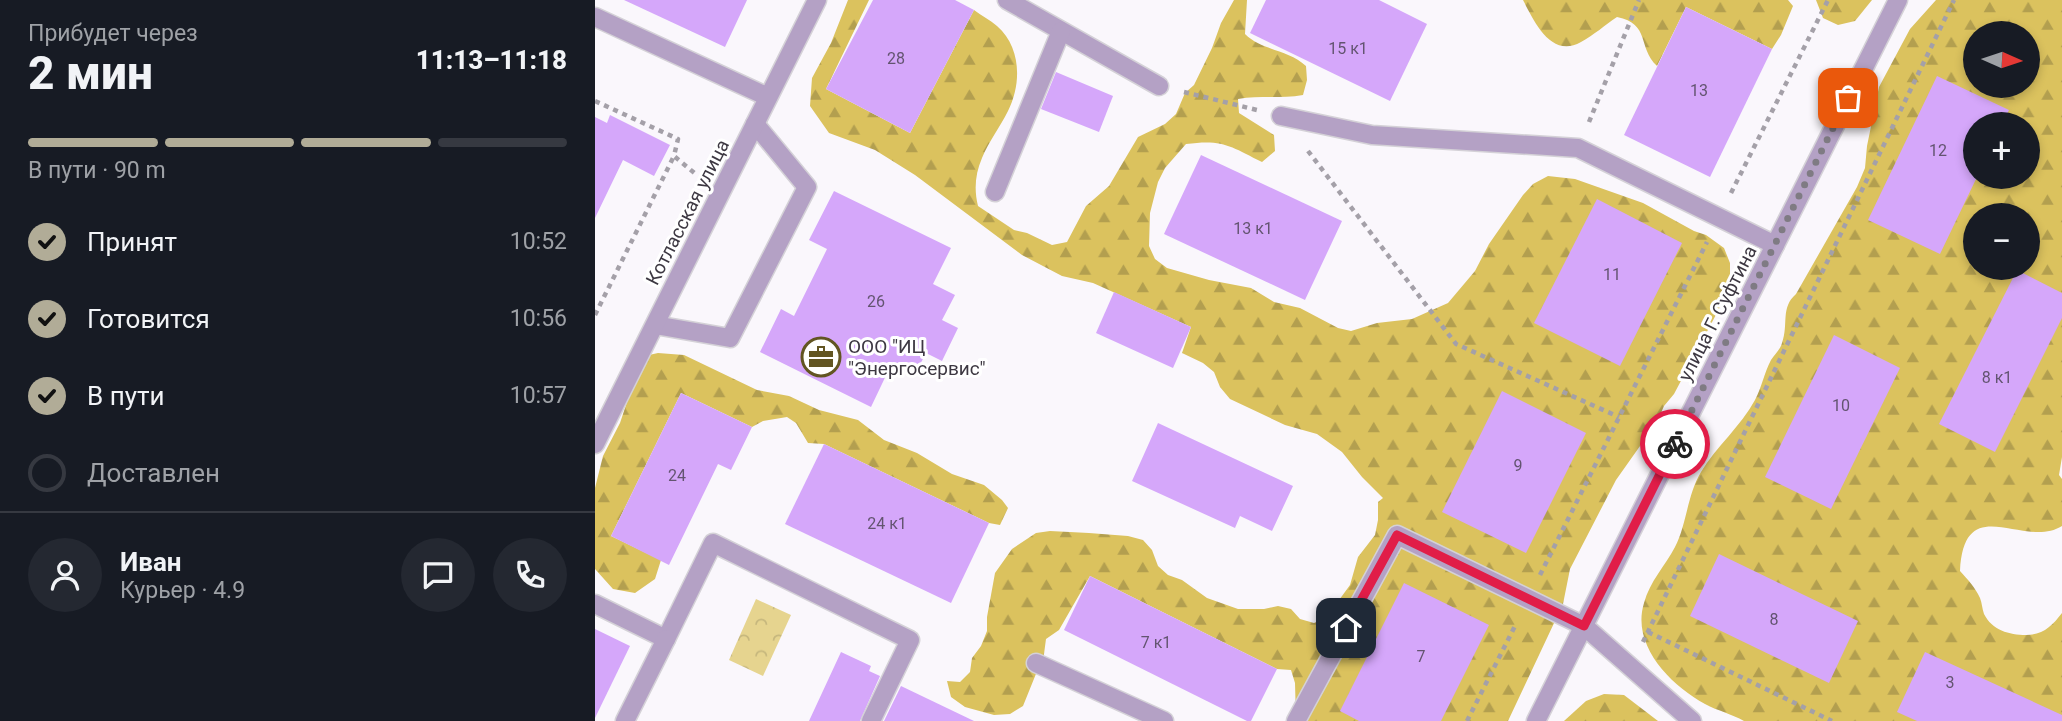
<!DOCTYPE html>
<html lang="ru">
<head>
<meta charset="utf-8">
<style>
  body { margin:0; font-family:Roboto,sans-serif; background:#242831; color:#f1f3f6; height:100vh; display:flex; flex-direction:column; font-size:26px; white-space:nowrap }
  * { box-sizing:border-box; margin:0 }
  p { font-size:23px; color:#9ea1a6 }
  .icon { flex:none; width:38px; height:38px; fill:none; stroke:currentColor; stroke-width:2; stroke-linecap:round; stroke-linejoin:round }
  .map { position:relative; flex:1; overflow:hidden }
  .sheet { display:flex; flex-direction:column; background:#171b24; width:595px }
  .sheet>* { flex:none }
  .needle { width:46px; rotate:93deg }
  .buttons { position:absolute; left:1368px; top:21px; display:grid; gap:14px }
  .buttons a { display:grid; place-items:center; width:77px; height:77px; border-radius:50%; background:#171b24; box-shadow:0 4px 10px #0003; font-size:35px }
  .pin { position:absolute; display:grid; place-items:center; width:60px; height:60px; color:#fff; margin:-30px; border-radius:14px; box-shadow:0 4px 10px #0006 }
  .courier { position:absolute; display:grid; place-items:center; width:70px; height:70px; margin:-35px; border:5px solid #e11d48; border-radius:50%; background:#fff; color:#222; box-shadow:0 2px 9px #0007 }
  .head em { font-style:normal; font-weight:800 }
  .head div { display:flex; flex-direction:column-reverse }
  .head { display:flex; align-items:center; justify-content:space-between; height:119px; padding:0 28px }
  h1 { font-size:46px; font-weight:800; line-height:52px }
  .bar { display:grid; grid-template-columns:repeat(4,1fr); gap:10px 7px; align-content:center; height:84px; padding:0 28px }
  .bar i { height:9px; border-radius:5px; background:#363941 }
  .bar .current { background:#b1ac97 }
  .bar p { grid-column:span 4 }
  .line { display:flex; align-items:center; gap:18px; padding:0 28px; border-top:2px solid #363941 }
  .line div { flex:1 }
  .round { display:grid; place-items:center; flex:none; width:74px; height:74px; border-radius:37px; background:#242831 }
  ol { padding:0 28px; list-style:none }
  li { display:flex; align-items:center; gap:21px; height:77px }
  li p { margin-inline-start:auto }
  li .icon { padding:7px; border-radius:50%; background:#b1ac97; color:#111; stroke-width:4 }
  li:last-child { color:#9ea1a6 }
  li i { width:38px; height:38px; border:4px solid #363941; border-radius:50% }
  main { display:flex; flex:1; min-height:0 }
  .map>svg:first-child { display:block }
  .forest { fill:url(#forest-firs); fill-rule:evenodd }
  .park { fill:url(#park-crowns) }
  .building { fill:#d5a7fa }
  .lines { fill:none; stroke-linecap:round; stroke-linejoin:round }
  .lane-casing { stroke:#d4d1d7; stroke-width:21 }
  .street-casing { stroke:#d4d1d7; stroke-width:21 }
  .path { stroke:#a4a0a8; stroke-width:4.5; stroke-dasharray:5 5; stroke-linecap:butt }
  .lane { stroke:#b4a1c5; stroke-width:18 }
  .street { stroke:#b4a1c5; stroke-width:18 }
  .done { stroke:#7f7b83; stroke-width:7; stroke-dasharray:0 12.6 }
  .route { stroke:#e11d48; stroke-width:9 }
  .labels { text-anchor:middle; stroke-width:6; stroke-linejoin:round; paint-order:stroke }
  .number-label { font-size:16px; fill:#635470 }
  .street-label { font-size:19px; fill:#3d3842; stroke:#fff }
  .poi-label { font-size:19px; fill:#3d3842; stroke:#fff; text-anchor:start }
</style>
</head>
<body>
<main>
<section class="sheet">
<div class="head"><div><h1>2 мин</h1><p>Прибудет через</p></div><em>11:13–11:18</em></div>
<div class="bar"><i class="current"></i><i class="current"></i><i class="current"></i><i></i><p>В пути · 90 m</p></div>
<ol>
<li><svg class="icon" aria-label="check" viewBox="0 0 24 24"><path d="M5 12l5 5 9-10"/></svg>Принят<p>10:52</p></li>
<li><svg class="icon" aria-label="check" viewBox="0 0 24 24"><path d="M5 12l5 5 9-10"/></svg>Готовится<p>10:56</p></li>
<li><svg class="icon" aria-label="check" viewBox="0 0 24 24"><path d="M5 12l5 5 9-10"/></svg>В пути<p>10:57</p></li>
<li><i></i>Доставлен</li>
</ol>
<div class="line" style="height:126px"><a class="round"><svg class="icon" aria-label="person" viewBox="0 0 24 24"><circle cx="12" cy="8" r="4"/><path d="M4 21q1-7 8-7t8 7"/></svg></a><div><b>Иван</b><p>Курьер · 4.9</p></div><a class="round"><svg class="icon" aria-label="chat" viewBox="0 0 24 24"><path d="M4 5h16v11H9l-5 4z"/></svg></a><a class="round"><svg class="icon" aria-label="phone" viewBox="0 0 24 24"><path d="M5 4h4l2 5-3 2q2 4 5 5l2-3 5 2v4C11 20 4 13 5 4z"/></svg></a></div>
</section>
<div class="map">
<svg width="1467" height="721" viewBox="0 0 1467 721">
  <defs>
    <pattern id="forest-firs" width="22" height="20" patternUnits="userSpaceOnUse" patternTransform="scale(1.75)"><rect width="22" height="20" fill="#dbc25e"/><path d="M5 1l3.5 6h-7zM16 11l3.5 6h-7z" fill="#b39f4f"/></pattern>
    <pattern id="park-crowns" width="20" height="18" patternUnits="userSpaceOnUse" patternTransform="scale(1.75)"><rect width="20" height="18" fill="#e6d48f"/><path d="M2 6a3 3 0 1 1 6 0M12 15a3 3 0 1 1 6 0" fill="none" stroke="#c6b77d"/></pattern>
  </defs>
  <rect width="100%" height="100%" fill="#faf7fc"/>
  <g class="forest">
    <path d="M253 0H274L231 89 315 133 379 10C387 16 395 20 402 26 426 47 427 83 413 111 405 127 394 141 387 158 380 174 379 190 383 206L419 230 432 233 457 245 472 242 491 206 514 186 543 137 570 124 581 114 590 93 599 85 617 48 626 23 639 0H652L650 34C667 51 693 49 711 66L712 80 708 95C686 99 665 95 643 99L644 113 679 135 680 151 667 162C635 146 628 139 591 144L570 168 563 182 555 213 554 246 560 259 572 268 614 280 656 288 679 302 705 308 743 328 756 331 782 323 817 319 853 303 880 271 894 244 928 195 938 184 953 176 980 179 1048 203 1099 231 1111 235 1129 248 1135 263V278L1124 309 1079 394 1069 406 1062 422 1021 480 975 569 968 604 913 721H701L700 683 696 670 682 669 495 576 464 630 451 639 449 654 428 706 415 714 399 715 370 707 356 697 352 681 365 682 375 672 377 658 386 646 392 631V617L400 573 417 549 441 533 455 531 494 533 533 536 548 540 557 550 563 566 573 575 587 580 612 598 643 609H669L683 606 696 609 705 619 719 623 731 618 755 585 763 557 780 535 783 520V502L788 498 767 477 747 452 722 434 690 425 635 399 625 387 619 372 608 363 587 353 596 327 498 283 467 276 427 255 320 175 280 150 234 133 215 106 217 78 236 43Z"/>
    <path d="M928 0H1193L1198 6 1186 35 1177 49 1091 7 1062 66C1042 47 1056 24 1022 17 1010 25 999 35 986 42 956 59 939 21 928 0Z"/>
    <polygon points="1221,0 1277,0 1260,21 1243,25 1228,18"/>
    <path d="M1341 0H1467V457L1464 475 1467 479V526C1429 550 1369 489 1365 571 1373 580 1380 587 1385 598 1387 603 1387 608 1389 614 1397 630 1414 635 1431 635 1448 635 1457 626 1467 613V721H1149C1137 714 1123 711 1110 704 1075 685 1036 645 1049 603 1055 581 1070 566 1080 547 1092 524 1092 495 1106 472 1121 447 1146 426 1160 400 1167 387 1169 373 1176 360 1180 354 1185 350 1187 343 1194 324 1185 308 1201 294L1262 187 1270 168 1272 146 1284 87 1315 29ZM1381 33H1433V86H1381ZM1381 124H1433V177H1381ZM1381 215H1433V268H1381Z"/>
    <polygon points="63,353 89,355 162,390 194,396 224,410 263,420 289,440 322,453 357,474 389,485 407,500 413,508 405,525 394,523 229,444 213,443 201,423 192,417 168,421 157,427 86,393 16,536 66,560 60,579 40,593 18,589 0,569 0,488 8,456 25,423 41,375 54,355"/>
    <polygon points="1009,694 1029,695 1063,721 969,721 991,701"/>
  </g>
  <polygon class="park" points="161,599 196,615 168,676 134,660"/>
  <g class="building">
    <polygon points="29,0 152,0 130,47"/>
    <polygon points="278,0 360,0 379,10 315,133 231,89"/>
    <polygon points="671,0 784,0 832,24 795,101 655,33"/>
    <polygon points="1091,7 1177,49 1115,177 1029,135"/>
    <polygon points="461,72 518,96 504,132 446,109"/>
    <polygon points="1342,76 1414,110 1407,124 1381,124 1382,177 1345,254 1273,220"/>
    <polygon points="15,115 75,145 59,176 28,160 0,218 0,117 12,123"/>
    <polygon points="606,155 747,221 710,300 569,234"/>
    <polygon points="239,191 356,248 338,284 360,295 347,320 363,328 347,361 331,353 319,376 296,365 276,407 165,352 186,309 199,316 232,249 214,240"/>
    <polygon points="1002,199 1087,243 1025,366 939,323"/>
    <polygon points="1422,270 1467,293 1467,318 1400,452 1344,424"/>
    <polygon points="519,292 596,327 578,368 501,333"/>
    <polygon points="1239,335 1305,368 1236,509 1170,477"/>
    <polygon points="907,391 991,433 931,553 847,512"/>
    <polygon points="86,393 157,427 136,470 123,464 74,565 16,536"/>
    <polygon points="563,423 698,486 677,531 645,516 640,528 537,481"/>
    <polygon points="229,444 394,523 356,603 190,524"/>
    <polygon points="1124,554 1263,621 1234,683 1095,616"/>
    <polygon points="495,576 682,669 656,721 652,721 469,630"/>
    <polygon points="809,583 894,625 846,721 764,721 745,711"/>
    <polygon points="0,629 35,646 0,718"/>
    <polygon points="246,652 276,666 274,671 285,676 265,721 214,721"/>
    <polygon points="1330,652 1467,715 1467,721 1322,721 1302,712"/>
    <polygon points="306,686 379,721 289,721"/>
  </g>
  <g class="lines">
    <defs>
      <g id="lane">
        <polyline points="412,0 564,86"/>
        <polyline points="0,17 173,97"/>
        <polyline points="686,116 777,135 983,148 1180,245"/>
        <polyline points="400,192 466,31"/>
        <polyline points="60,325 135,338 212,187 160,124"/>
        <polyline points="0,604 71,639 118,543 315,640 276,721"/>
        <polyline points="441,663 569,721"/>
        <polyline points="30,721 71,639"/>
        <polyline points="701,721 802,535 989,626"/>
      </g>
      <g id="street">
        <polyline points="0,444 222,0"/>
        <polyline points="989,626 1097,721"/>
        <polyline points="941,721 1303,0"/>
      </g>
    </defs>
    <use href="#lane" class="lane-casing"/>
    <use href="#street" class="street-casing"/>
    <g class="path">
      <polyline points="589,92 662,110"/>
      <polyline points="0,101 83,139 79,156 103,176"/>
      <polyline points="994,122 1044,0"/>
      <polyline points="713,151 861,344 1024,417"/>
      <polyline points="1136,193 1233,0"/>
      <polyline points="0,315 79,156"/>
      <polyline points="945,575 1112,242"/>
      <polyline points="1053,632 1237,721"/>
      <polyline points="1048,642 1359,0"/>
      <polyline points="872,721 921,624"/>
    </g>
    <use href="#lane" class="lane"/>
    <use href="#street" class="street"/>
  </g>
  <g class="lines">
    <polyline class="done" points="1080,444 1253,98"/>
    <polyline class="route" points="751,628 802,535 989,626 1080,444"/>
  </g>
  <defs>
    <symbol id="office-ring" viewBox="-11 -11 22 22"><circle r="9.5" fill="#fff" stroke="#625522" stroke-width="1.5"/><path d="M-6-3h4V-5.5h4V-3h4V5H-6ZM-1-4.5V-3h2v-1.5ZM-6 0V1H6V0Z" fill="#625522"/></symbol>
  </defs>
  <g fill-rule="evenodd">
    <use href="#office-ring" x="204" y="335" width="44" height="44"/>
  </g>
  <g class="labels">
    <g class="number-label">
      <text x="753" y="54">15 к1</text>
      <text x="301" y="64">28</text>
      <text x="1104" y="96">13</text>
      <text x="1343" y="156">12</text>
      <text x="658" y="234">13 к1</text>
      <text x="1017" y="280">11</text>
      <text x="281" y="307">26</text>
      <text x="1402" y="383">8 к1</text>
      <text x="1246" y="411">10</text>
      <text x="923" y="471">9</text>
      <text x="82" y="481">24</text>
      <text x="292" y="529">24 к1</text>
      <text x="1179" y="625">8</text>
      <text x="561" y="648">7 к1</text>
      <text x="826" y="662">7</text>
      <text x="1355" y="688">3</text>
    </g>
    <g class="street-label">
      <text transform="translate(92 212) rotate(-63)" y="7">Котласская улица</text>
      <text transform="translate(1122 313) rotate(-63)" y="7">улица Г. Суфтина</text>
    </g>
    <g class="poi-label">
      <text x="253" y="353">ООО "ИЦ<tspan x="253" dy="22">"Энергосервис"</tspan></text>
    </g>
  </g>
</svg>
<div class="buttons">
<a><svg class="needle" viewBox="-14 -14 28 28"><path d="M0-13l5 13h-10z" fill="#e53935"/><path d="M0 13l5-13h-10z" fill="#9ea1a6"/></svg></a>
<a>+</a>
<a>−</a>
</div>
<div class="pin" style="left:1253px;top:98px;background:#ea580c"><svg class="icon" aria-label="bag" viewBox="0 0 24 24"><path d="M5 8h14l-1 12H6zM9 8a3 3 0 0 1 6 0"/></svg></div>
<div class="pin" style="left:751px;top:628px;background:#1f2937"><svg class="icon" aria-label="home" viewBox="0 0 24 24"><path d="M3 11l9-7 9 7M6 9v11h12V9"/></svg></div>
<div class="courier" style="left:1080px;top:444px"><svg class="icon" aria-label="bike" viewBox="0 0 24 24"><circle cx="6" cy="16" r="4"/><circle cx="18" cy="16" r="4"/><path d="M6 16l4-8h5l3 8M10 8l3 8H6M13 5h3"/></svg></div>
</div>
</main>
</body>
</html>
